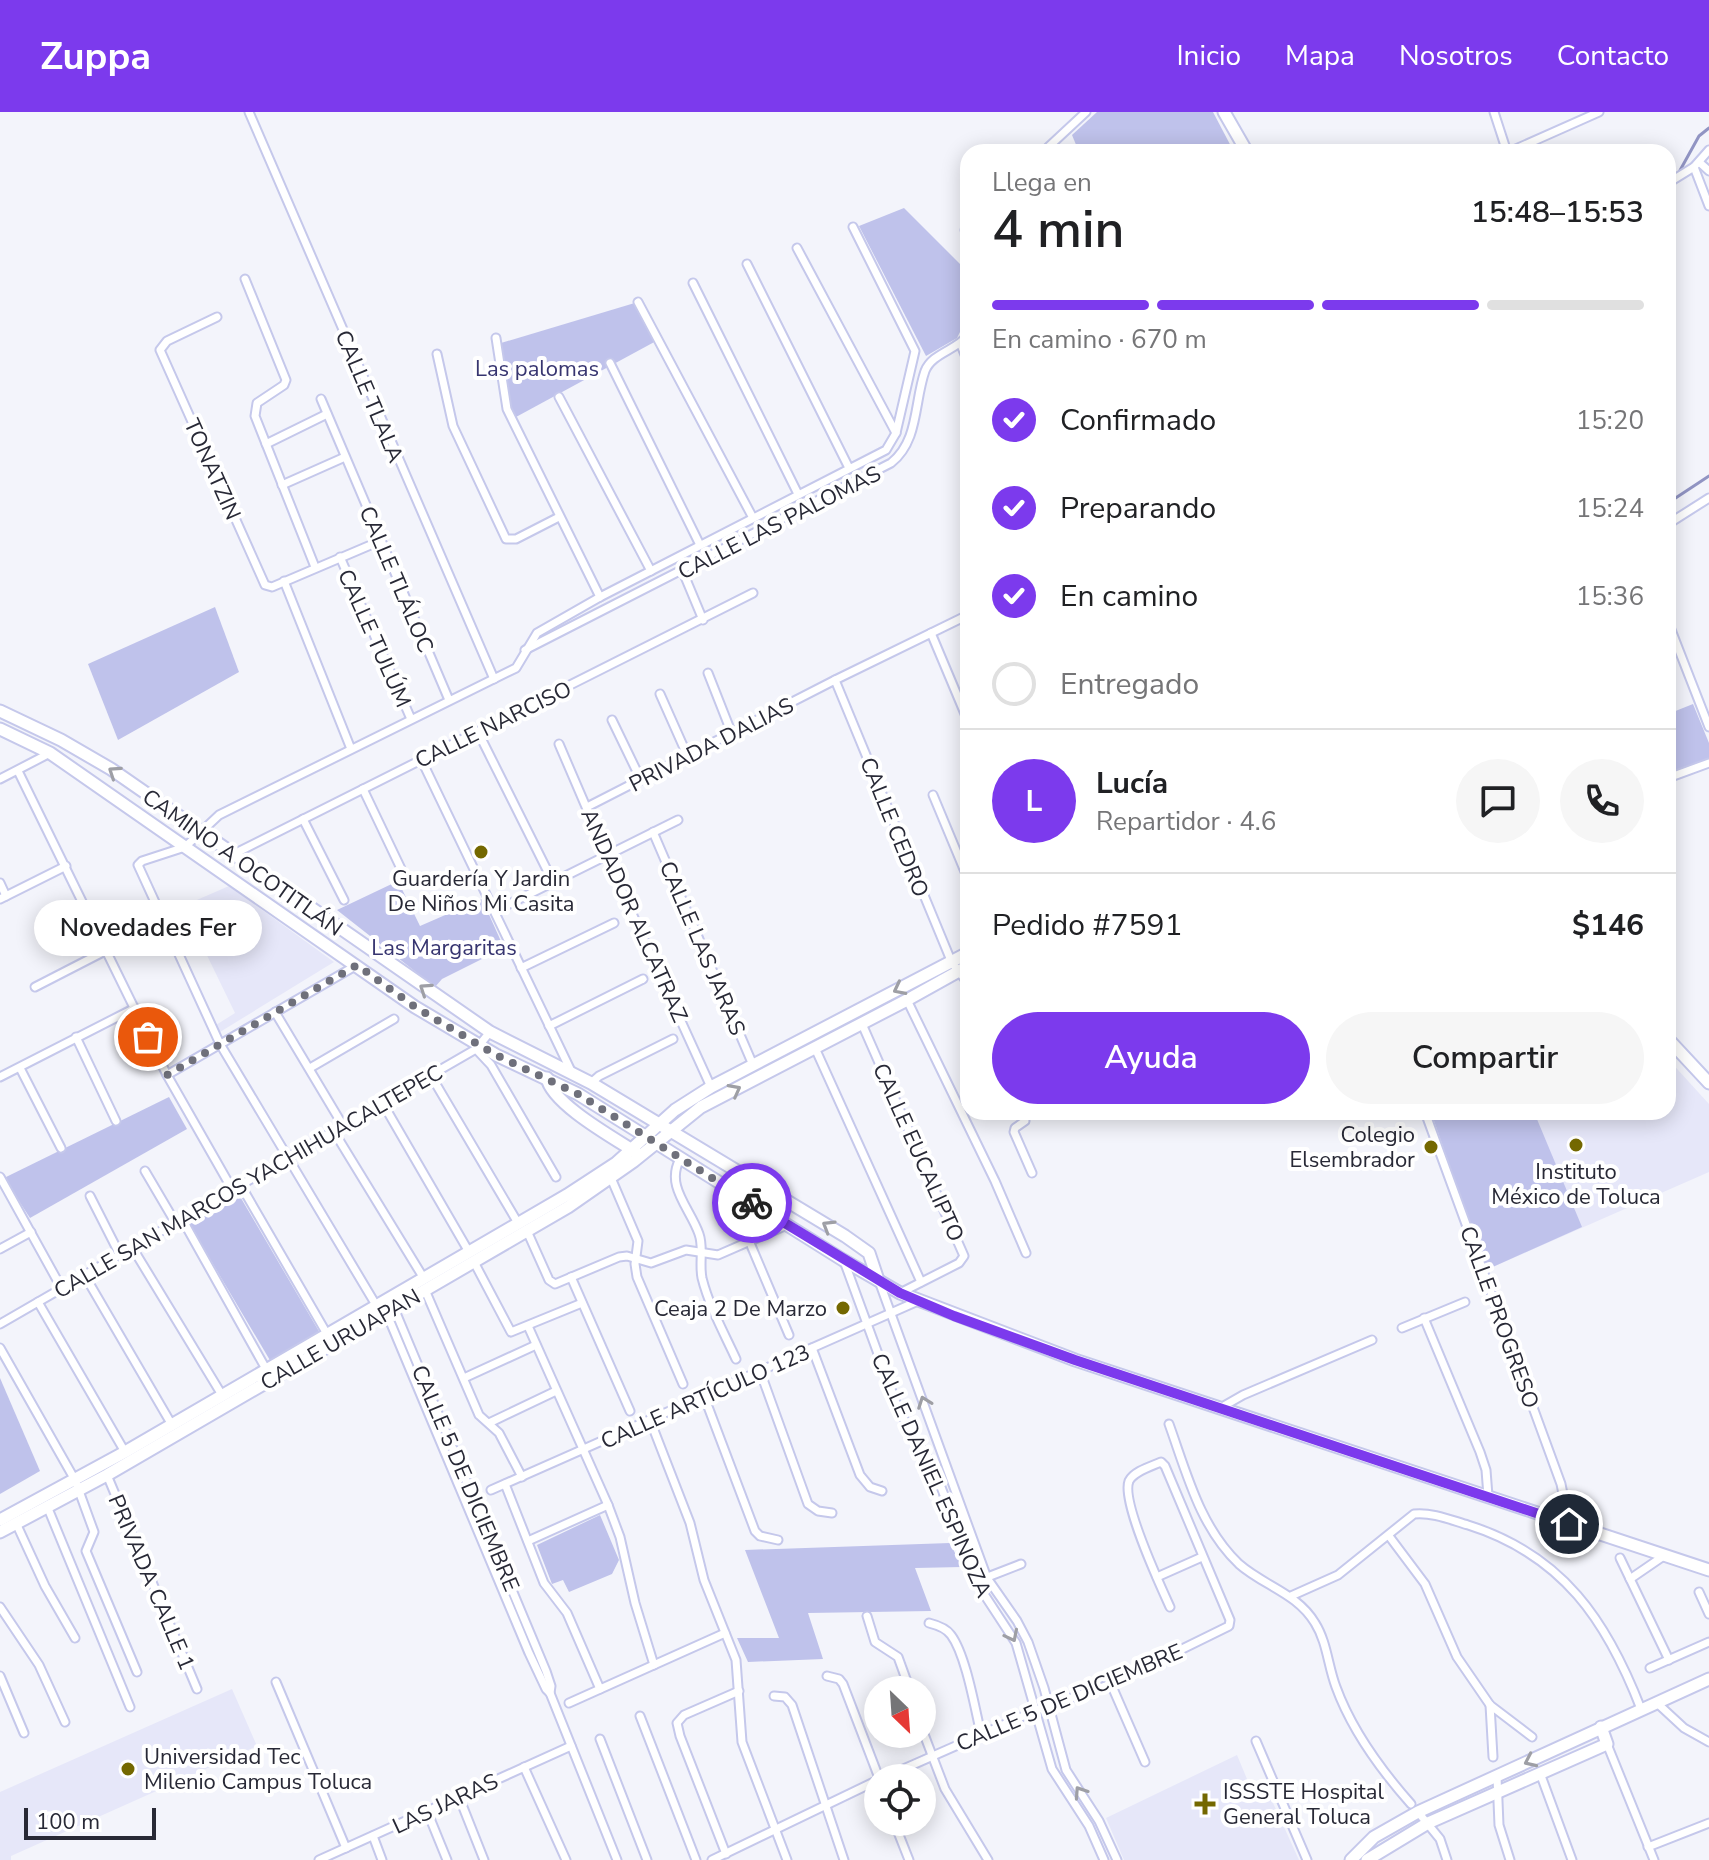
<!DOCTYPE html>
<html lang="es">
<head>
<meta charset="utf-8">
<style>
  body { margin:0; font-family:"Nunito Sans",sans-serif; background:#f6f6f6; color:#202124; height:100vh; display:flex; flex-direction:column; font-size:30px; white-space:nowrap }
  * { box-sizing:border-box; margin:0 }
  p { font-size:26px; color:#757577 }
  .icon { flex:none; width:44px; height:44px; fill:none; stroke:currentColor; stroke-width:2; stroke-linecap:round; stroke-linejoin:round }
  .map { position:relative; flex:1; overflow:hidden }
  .details { position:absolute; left:960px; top:32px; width:716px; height:976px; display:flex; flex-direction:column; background:#fff; border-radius:24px; box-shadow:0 4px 20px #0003 }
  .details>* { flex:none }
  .needle { width:52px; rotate:155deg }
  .buttons { position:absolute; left:864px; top:1564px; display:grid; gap:16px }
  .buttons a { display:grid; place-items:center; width:72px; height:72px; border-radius:50%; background:#fff; box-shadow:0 4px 20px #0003; font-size:40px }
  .scale { position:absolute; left:24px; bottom:20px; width:132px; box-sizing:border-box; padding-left:8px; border:4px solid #282936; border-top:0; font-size:22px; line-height:28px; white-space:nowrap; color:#282936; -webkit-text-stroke:6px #fff; paint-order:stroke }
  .pin { position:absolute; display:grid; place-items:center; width:68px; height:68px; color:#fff; margin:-34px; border:4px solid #fff; border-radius:50%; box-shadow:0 2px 8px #0007 }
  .courier { position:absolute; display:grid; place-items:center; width:80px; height:80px; margin:-40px; border:6px solid #7c3aed; border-radius:50%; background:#fff; color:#222; box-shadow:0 2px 10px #0007 }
  .bubble { position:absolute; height:56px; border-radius:28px; background:#fff; box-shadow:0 4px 20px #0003; font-size:26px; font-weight:600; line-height:56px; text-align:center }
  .overview em { font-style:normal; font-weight:600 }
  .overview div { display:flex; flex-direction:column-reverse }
  .overview { display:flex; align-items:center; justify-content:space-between; height:136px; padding:0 32px }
  h1 { font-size:52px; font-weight:600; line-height:60px }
  .bar { display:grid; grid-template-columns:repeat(4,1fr); gap:12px 8px; align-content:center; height:96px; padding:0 32px }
  .bar i { height:10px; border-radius:6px; background:#e0e0e0 }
  .bar .active { background:#7c3aed }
  .bar p { grid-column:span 4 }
  .line { display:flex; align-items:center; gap:20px; padding:0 32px; border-top:2px solid #e0e0e0 }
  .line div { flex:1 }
  .round { display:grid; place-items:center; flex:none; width:84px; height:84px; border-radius:42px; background:#f6f6f6 }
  ol { padding:0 32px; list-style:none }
  li { display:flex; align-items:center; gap:24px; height:88px }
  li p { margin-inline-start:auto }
  li .icon { padding:8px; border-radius:50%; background:#7c3aed; color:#fff; stroke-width:4 }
  li:last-child { color:#757577 }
  li i { width:44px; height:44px; border:4px solid #e0e0e0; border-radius:50% }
  .button { display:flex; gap:16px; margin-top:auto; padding:16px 32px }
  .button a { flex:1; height:92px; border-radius:48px; background:#7c3aed; color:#fff; font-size:32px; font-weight:600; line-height:92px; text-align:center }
  .button a+a { background:#f6f6f6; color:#202124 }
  header { display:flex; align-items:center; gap:48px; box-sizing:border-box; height:112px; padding:0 40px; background:#7c3aed; color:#fff }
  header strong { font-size:38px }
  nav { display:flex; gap:44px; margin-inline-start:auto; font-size:28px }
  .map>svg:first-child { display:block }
  .built { fill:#e6e7f9 }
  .green { fill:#bfc2eb }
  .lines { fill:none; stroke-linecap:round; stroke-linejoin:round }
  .stream { stroke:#9194c3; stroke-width:3 }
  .street-casing { stroke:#c5c8eb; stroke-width:11 }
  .secondary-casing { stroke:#c5c8eb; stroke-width:15 }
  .street { stroke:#fff; stroke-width:7 }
  .secondary { stroke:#fff; stroke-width:11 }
  .oneway { stroke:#9e9fa5 }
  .done { stroke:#6f707b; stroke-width:8; stroke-dasharray:0 14.4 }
  .route { stroke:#7c3aed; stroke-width:10 }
  .poi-dot { fill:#746800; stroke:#fff; stroke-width:3 }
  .labels { text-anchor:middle; stroke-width:8; stroke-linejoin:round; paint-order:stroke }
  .park-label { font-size:22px; fill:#373570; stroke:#fff }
  .street-label { font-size:22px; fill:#282936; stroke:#fff }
  .poi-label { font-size:22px; fill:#282936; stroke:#fff }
</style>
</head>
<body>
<header>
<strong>Zuppa</strong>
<nav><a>Inicio</a><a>Mapa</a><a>Nosotros</a><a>Contacto</a></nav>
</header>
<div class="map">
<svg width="1709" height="1748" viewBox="0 0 1709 1748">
  <rect width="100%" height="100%" fill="#f3f4fb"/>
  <g class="built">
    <polygon points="229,774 334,850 220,920 216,913 235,901 183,794"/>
    <polygon points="1668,947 1709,992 1709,1060 1486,1158 1433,1006 1446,1000 1668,1000"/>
    <polygon points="232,1577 257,1634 11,1744 11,1748 0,1748 0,1680"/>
    <polygon points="1237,1643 1252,1679 1269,1682 1299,1748 1124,1748 1106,1706"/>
  </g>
  <g class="green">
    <polygon points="1097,0 1213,0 1234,40 1079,40 1072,23"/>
    <polygon points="904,96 968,160 968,204 957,226 926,244 859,114"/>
    <polygon points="638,190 658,228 516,305 505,291 501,231"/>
    <polygon points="215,495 239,560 118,628 88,552"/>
    <polygon points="1693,592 1709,631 1709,648 1668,663 1668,602"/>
    <polygon points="398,769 420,814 482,787 504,836 442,867 435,875 337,798"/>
    <polygon points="169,985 187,1017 30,1106 4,1066"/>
    <polygon points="1446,1000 1534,1000 1582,1115 1486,1158 1433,1006"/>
    <polygon points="238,1081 320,1221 271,1250 188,1110"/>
    <polygon points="0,1266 40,1359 0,1382"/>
    <polygon points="600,1403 619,1448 612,1462 569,1480 563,1468 552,1472 537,1433"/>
    <polygon points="950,1431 962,1455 915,1456 931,1499 808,1501 823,1547 748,1550 737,1526 779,1526 745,1438"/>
  </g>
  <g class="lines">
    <g class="stream">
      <polyline points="1678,62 1699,24 1709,16"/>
      <polyline points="1668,391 1709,364"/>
      <polyline points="790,940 880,896"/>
    </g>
    <defs>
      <g id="street">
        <polyline points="249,0 494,567"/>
        <polyline points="1494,0 1507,40"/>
        <polyline points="1043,40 1086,0"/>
        <polyline points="1509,40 1599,0"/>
        <polyline points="1699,50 1709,59"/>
        <polyline points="1694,55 1709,94"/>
        <polyline points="1668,71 1694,55 1709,38"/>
        <polyline points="968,111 965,118 968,125"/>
        <polyline points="797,136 896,321"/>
        <polyline points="747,152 849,356"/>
        <polyline points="245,167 286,268 284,273 257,291 255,304 315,455"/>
        <polyline points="693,171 798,382"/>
        <polyline points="638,190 753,406"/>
        <polyline points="217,205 167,229 160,238 265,473 272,475 380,429"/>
        <polyline points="496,226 507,297 600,485"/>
        <polyline points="961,233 968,250"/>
        <polyline points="437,242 453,314 506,427 516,427 559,405"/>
        <polyline points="610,251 700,433"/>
        <polyline points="559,285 651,459"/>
        <polyline points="321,287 449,588"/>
        <polyline points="266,332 327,302"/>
        <polyline points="282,373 345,345"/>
        <polyline points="1668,412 1709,386"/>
        <polyline points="340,445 411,607"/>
        <polyline points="683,460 703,508"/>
        <polyline points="284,469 351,637"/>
        <polyline points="1668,510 1709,615"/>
        <polyline points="931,521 968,609"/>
        <path d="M525 538 891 351C919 329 914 290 925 259 932 241 957 238 968 223"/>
        <polyline points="708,561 732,622"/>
        <polyline points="835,568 952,851 968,871"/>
        <polyline points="660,582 688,645"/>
        <polyline points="612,608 641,668"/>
        <polyline points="478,620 553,770"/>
        <polyline points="559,632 629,795 711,975"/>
        <polyline points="421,647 571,959"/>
        <polyline points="18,659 167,963 232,1077"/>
        <polyline points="1668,666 1709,651"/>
        <polyline points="0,667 50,641"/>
        <polyline points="363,677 404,763"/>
        <polyline points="933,683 968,767"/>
        <polyline points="587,695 835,568 968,503"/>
        <polyline points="303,707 344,788"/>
        <polyline points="653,720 753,953"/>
        <polyline points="234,742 753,481"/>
        <polyline points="0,771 6,784"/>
        <polyline points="0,787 66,754"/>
        <polyline points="495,799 678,708"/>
        <polyline points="521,856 614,811"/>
        <polyline points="35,875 107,838"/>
        <polyline points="907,888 995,1069 1026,1141"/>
        <polyline points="275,900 342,1012"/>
        <polyline points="862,912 964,1144 959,1151 900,1181"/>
        <polyline points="549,914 643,867"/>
        <polyline points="76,925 116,1009"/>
        <polyline points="815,936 921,1170"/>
        <polyline points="476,937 491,953 556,1065"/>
        <polyline points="20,956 61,1036"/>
        <polyline points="310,956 394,907"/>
        <polyline points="430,962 518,1111"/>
        <polyline points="167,963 357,853"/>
        <polyline points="0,965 135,896"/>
        <polyline points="591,971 599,964 673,927"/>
        <polyline points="382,990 469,1140"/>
        <polyline points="1023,1000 1025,1009 1015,1016 1014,1020 1032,1061"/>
        <polyline points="1425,1000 1561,1372 1569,1412"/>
        <polyline points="333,1018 423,1165"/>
        <path d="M680 1047C665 1074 690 1096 699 1122 704 1136 699 1151 702 1166 709 1194 724 1221 736 1247"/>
        <polyline points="145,1059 175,1110"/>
        <polyline points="0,1065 62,1177"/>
        <polyline points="611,1066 638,1129 635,1152 637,1165 683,1272"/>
        <polyline points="240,1072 327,1222"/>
        <polyline points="90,1084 120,1143"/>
        <polyline points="182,1107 266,1257"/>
        <polyline points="527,1119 549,1168 555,1172 619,1145 627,1144 651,1151 686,1138 718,1143 787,1113"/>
        <polyline points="750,1131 789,1223"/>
        <polyline points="132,1135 222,1283"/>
        <polyline points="0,1137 31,1120"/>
        <polyline points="844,1149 899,1299 934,1357 980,1476 1016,1531 1052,1657 1089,1714 1104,1748"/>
        <polyline points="474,1150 511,1220 582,1191"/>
        <polyline points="85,1164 172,1313"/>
        <polyline points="571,1165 630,1299"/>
        <polyline points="879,1169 987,1466 1017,1509 1028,1530 1044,1576 1066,1658 1099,1709 1117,1748"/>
        <polyline points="425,1178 479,1303 499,1321 522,1365"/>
        <polyline points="38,1190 125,1340"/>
        <polyline points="376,1193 220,932 138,753 142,749 185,735 219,703 516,556 537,521 600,485 886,338 896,321 915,239 853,115"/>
        <polyline points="394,1196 546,1559 551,1574 550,1581"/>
        <polyline points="386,1200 529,1541 546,1577 550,1581 617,1748"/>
        <polyline points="1424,1206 1480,1340 1486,1358 1488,1384"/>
        <polyline points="0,1212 476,937 490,920"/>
        <polyline points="528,1214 608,1393 620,1425 635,1491 654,1553"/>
        <polyline points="1402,1216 1465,1190"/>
        <polyline points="0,1236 75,1368 94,1420 86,1439 137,1560"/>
        <polyline points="812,1236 860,1363 870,1375 882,1379"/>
        <polyline points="760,1259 808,1392 818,1399 832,1401"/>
        <polyline points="464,1266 536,1233"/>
        <polyline points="704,1284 755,1419 760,1424 778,1428"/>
        <polyline points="1222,1295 1243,1283 1372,1228"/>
        <polyline points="650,1308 690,1411 704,1468 736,1548 742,1630 787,1748"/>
        <polyline points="489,1311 556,1279"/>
        <path d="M1169 1312C1187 1362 1200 1415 1239 1452 1264 1474 1297 1481 1315 1511 1327 1530 1328 1554 1336 1575 1352 1619 1380 1657 1411 1692"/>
        <polyline points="107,1363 197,1577"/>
        <polyline points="505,1372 544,1471 567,1501 600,1577"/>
        <polyline points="491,1378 918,1189"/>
        <polyline points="47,1394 130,1595"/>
        <polyline points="16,1411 45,1474 75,1526"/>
        <polyline points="1389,1424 1425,1472 1457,1545 1490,1593 1532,1625"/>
        <polyline points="528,1429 608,1393"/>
        <polyline points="1620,1446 1669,1548"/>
        <polyline points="1157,1465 1202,1445"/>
        <polyline points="985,1466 1021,1452"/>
        <polyline points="1630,1467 1665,1443"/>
        <polyline points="1699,1480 1709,1502"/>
        <path d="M1291 1484 1338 1463 1414 1402C1432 1400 1451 1408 1468 1413 1563 1443 1607 1509 1641 1597"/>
        <polyline points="0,1495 39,1553 65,1610"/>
        <polyline points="867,1504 875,1530 898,1545 910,1578"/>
        <path d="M929 1511C937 1513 946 1516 951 1523 966 1543 975 1597 981 1622"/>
        <polyline points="1650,1556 1709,1530"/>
        <polyline points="0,1564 24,1621"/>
        <polyline points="827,1564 839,1567 843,1572 879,1666"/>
        <polyline points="276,1570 346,1736"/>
        <polyline points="1111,1572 1145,1650"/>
        <polyline points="774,1584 785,1585 792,1593 844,1748"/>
        <polyline points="569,1591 725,1521"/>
        <polyline points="1657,1591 1684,1616 1709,1630"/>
        <polyline points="1490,1593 1493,1645"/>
        <polyline points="640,1604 696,1748"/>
        <polyline points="922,1617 945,1677 988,1748"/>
        <polyline points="600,1627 647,1748"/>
        <polyline points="1256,1629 1307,1748"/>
        <polyline points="1607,1632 1654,1748"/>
        <polyline points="524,1655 566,1748"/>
        <polyline points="1540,1661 1572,1748"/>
        <polyline points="1497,1665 1499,1713 1510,1748"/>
        <path d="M883 1666 1037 1598 1111 1572 1229 1514 1230 1508 1165 1354 1161 1350C1152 1354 1134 1359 1129 1369 1121 1389 1160 1473 1170 1495"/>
        <polyline points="459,1685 484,1748"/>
        <polyline points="427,1699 447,1748"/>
        <polyline points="1418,1700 1440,1727 1447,1748"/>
        <polyline points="894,1710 909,1748"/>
        <polyline points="373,1724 382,1748"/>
        <polyline points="1648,1735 1709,1711"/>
        <polyline points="726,1742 680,1624 677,1611 684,1603 739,1579"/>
        <polyline points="319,1748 571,1634"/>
        <polyline points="712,1748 878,1668"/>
      </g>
      <g id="secondary">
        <polyline points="1224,0 1247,40"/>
        <polyline points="0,599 61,628 111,657 490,920 591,971 845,1124 869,1141 878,1168"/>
        <polyline points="0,617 50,641 415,895 496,943 578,982 843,1148 900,1181 1075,1248 1709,1458"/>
        <polyline points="1668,927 1709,971"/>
        <path d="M547 966C552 992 614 1026 637 1041"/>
        <polyline points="0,1408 125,1340 567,1083 616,1051 675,998 711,975 968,841"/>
        <polyline points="0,1420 107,1363 568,1095 634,1049 701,995 907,888 968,854"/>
        <polyline points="1351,1748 1374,1725 1418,1700 1709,1567"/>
        <polyline points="1367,1748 1428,1711 1607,1632 1601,1615"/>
      </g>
    </defs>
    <use href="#street" class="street-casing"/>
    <use href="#secondary" class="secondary-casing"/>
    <use href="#street" class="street"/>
    <use href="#secondary" class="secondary"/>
  </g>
  <defs><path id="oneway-chevron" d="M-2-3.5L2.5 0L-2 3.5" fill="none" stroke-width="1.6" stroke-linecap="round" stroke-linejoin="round" transform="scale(2)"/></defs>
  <g class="oneway">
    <use href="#oneway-chevron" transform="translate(114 660) rotate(-146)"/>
    <use href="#oneway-chevron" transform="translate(425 877) rotate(-146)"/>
    <use href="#oneway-chevron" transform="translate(899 877) rotate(153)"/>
    <use href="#oneway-chevron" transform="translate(735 978) rotate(-28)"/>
    <use href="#oneway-chevron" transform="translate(828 1114) rotate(-149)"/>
    <use href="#oneway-chevron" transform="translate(924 1290) rotate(-110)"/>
    <use href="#oneway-chevron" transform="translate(1012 1524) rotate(63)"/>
    <use href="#oneway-chevron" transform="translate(1530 1649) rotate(155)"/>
    <use href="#oneway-chevron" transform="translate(1080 1680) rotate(-124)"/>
  </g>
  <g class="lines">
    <polyline class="done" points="148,925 167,963 357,853 415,895 496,943 578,982 752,1091"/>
    <polyline class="route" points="752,1091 900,1181 954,1204 1075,1248 1569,1412"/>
  </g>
  <g class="poi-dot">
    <circle cx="481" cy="740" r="8"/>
    <circle cx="1576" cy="1033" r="8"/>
    <circle cx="1431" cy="1035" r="8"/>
    <circle cx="843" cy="1196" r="8"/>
    <circle cx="128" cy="1657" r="8"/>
    <path d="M1201 1680h8v8h8v8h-8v8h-8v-8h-8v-8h8z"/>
  </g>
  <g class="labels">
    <g class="park-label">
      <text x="537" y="264">Las palomas</text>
      <text x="444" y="843">Las Margaritas</text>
    </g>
    <g class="street-label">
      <text transform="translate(370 284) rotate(67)" y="8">CALLE TLALA</text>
      <text transform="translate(213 357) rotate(66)" y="8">TONATZIN</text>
      <text transform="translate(779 410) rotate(-27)" y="8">CALLE LAS PALOMAS</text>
      <text transform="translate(397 467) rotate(67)" y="8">CALLE TLÁLOC</text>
      <text transform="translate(375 526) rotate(66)" y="8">CALLE TULÚM</text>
      <text transform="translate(493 612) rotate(-26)" y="8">CALLE NARCISO</text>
      <text transform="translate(711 632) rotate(-27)" y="8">PRIVADA DALIAS</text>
      <text transform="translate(895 715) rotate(68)" y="8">CALLE CEDRO</text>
      <text transform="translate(243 750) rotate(35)" y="8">CAMINO A OCOTITLÁN</text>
      <text transform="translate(635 803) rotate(66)" y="8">ANDADOR ALCATRAZ</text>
      <text transform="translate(703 836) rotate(67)" y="8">CALLE LAS JARAS</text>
      <text transform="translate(919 1040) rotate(66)" y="8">CALLE EUCALIPTO</text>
      <text transform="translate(248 1069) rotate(-30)" y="8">CALLE SAN MARCOS YACHIHUACALTEPEC</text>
      <text transform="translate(1500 1205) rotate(70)" y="8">CALLE PROGRESO</text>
      <text transform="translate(340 1227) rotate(-30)" y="8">CALLE URUAPAN</text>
      <text transform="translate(705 1284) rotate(-24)" y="8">CALLE ARTÍCULO 123</text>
      <text transform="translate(932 1363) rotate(66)" y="8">CALLE DANIEL ESPINOZA</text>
      <text transform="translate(466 1366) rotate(67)" y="8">CALLE 5 DE DICIEMBRE</text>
      <text transform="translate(152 1470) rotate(67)" y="8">PRIVADA CALLE 1</text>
      <text transform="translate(1069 1585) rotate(-23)" y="8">CALLE 5 DE DICIEMBRE</text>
      <text transform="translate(445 1691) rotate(-25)" y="8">LAS JARAS</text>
    </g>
    <g class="poi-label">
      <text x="481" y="774">Guardería Y Jardin<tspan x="481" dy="25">De Niños Mi Casita</tspan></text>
      <text x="1415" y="1030" text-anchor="end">Colegio<tspan x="1415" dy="25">Elsembrador</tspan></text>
      <text x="1576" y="1067">Instituto<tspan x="1576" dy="25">México de Toluca</tspan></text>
      <text x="827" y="1204" text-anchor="end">Ceaja 2 De Marzo</text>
      <text x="144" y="1652" text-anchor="start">Universidad Tec<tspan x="144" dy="25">Milenio Campus Toluca</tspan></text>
      <text x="1223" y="1687" text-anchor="start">ISSSTE Hospital<tspan x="1223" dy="25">General Toluca</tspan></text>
    </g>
  </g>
</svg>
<div class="buttons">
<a><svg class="needle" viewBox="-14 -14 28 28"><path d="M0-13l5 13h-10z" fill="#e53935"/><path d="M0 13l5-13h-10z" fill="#757577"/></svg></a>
<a><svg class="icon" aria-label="locate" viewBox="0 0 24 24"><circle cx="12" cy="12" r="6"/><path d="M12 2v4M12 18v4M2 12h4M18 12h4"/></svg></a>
</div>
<div class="scale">100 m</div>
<div class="pin" style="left:148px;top:925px;background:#ea580c"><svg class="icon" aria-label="bag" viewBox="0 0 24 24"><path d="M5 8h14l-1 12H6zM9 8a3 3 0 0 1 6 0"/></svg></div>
<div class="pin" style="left:1569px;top:1412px;background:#1f2937"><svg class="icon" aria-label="home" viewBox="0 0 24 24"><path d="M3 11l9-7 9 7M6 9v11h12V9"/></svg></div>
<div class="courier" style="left:752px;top:1091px"><svg class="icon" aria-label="bike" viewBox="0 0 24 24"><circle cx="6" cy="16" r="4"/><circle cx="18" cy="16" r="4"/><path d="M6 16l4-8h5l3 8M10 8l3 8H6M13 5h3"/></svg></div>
<div class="bubble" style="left:34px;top:788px;width:228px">Novedades Fer</div>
<section class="details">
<div class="overview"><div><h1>4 min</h1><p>Llega en</p></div><em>15:48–15:53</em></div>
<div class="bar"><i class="active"></i><i class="active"></i><i class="active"></i><i></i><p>En camino · 670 m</p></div>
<ol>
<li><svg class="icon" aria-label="check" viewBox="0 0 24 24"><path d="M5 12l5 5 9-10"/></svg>Confirmado<p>15:20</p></li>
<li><svg class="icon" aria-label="check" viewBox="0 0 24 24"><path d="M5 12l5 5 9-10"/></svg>Preparando<p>15:24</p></li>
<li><svg class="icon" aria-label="check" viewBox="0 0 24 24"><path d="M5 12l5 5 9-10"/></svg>En camino<p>15:36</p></li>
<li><i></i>Entregado</li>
</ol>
<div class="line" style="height:144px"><b class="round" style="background:#7c3aed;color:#fff">L</b><div><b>Lucía</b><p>Repartidor · 4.6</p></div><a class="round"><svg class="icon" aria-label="chat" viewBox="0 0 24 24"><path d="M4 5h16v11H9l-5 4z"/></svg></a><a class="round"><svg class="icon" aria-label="phone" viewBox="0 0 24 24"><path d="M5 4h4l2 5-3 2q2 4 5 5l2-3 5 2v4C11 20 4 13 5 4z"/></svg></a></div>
<div class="line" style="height:104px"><div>Pedido #7591</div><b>$146</b></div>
<div class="button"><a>Ayuda</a><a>Compartir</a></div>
</section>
</div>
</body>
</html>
